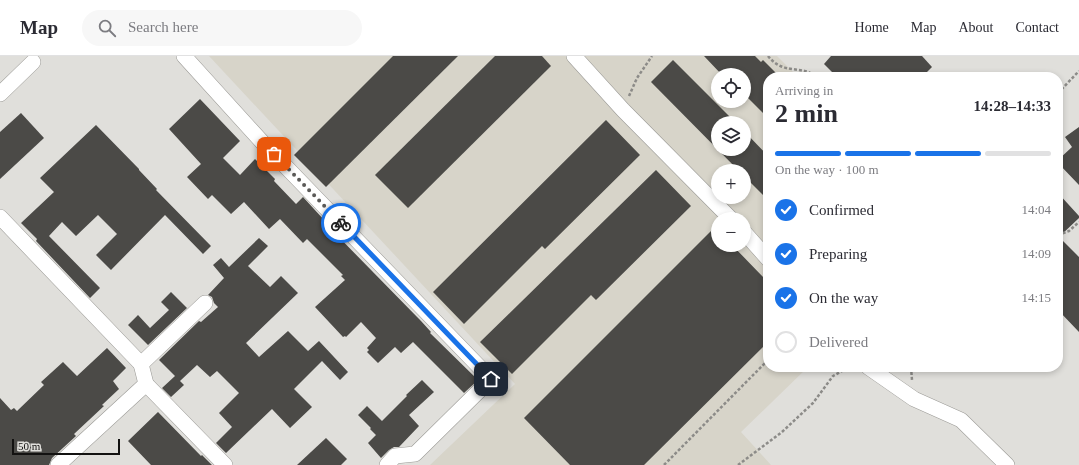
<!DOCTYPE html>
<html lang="en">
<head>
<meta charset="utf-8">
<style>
  body { margin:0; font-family:"Times New Roman",serif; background:#f7f7f7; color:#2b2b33; height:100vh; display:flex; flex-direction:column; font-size:15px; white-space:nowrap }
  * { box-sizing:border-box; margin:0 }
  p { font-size:13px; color:#7c7c81 }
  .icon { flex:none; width:22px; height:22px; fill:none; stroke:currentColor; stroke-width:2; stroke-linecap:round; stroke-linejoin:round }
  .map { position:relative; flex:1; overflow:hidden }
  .details { position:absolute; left:763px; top:16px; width:300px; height:300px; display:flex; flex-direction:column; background:#fff; border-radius:16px; box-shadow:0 2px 6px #0003 }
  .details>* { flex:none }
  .buttons { position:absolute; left:711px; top:12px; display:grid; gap:8px }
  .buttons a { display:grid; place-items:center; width:40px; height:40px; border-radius:50%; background:#fff; box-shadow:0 2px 6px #0003; font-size:20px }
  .scale { position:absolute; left:12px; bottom:10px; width:108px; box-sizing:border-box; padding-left:4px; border:2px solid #131211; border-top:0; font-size:11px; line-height:14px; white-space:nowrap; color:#131211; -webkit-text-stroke:3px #e0dfdb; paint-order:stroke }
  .pin { position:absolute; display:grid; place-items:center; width:34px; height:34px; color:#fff; margin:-17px; border-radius:8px; box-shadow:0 2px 6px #0006 }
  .courier { position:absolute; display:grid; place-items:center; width:40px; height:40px; margin:-20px; border:3px solid #1a73e8; border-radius:50%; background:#fff; color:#222; box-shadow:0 1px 5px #0007 }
  .head em { font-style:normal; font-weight:700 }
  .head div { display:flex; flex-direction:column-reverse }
  .head { display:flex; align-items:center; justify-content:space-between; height:68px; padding:0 12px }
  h1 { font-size:26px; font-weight:700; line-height:30px }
  .bar { display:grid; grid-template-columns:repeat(4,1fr); gap:6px 4px; align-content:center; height:48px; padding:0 12px }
  .bar i { height:5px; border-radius:3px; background:#e1e1e2 }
  .bar .current { background:#1a73e8 }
  .bar p { grid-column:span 4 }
  ol { padding:0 12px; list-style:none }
  li { display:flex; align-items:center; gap:12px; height:44px }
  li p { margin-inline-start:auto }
  li .icon { padding:4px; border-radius:50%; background:#1a73e8; color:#fff; stroke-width:4 }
  li:last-child { color:#7c7c81 }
  li i { width:22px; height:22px; border:2px solid #e1e1e2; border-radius:50% }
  header { display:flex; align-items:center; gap:24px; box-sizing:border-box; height:56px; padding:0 20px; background:#fff; border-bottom:1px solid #e1e1e2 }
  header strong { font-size:19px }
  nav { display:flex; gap:22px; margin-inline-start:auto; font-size:14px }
  .search { width:280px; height:36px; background:#f7f7f7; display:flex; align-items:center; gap:10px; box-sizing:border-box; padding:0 14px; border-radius:22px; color:#7c7c81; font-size:15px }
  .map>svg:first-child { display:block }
  .built { fill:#d7d4c9; fill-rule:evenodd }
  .building { fill:#4b4a47 }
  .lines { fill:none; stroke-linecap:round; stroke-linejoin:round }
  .minor-casing { stroke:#9b9a96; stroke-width:16 }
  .path { stroke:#8c8b88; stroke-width:2.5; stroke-dasharray:3 2; stroke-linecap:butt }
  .minor { stroke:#fff; stroke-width:15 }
  .done { stroke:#5b5a58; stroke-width:4; stroke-dasharray:0 7.2 }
  .route { stroke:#1a73e8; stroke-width:5 }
</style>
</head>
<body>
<header>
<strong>Map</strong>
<div class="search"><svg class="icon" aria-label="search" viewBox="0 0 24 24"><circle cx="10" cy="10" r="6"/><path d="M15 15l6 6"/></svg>Search here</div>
<nav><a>Home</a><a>Map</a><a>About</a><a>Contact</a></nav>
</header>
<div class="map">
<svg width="1079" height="409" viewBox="0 0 1079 409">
  <rect width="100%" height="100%" fill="#e0dfdb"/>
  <path class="built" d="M209 0H777L798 21H768V311H808L741 376 771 409H430L515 328ZM718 19H744V45H718ZM718 67H744V93H718ZM718 115H744V141H718ZM718 163H744V189H718Z"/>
  <g class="building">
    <polygon points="393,0 458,0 326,131 294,99"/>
    <polygon points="495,0 542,0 551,10 408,152 375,119"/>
    <polygon points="704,0 755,0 761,6 763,4 780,21 768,21 768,62 744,38 744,19 722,19"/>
    <polygon points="831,0 922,0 932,11 922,21 837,21 824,8"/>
    <polygon points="673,4 736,67 718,67 718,93 744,93 744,75 768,100 768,144 744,120 744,115 739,115 651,26"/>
    <polygon points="200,43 240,85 223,102 240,119 255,103 275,123 274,125 296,148 303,141 325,165 324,166 421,265 431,276 430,277 478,324 464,337 413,286 401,297 395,291 378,307 367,296 369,294 367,292 376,282 361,266 346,281 345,280 343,281 315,251 345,224 341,220 343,219 307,183 303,187 280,163 269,173 244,146 231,158 212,139 208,143 187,121 201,108 169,73"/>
    <polygon points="21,57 44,82 0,123 0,76"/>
    <polygon points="606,64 640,99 545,193 542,190 464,268 433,236"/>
    <polygon points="96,69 139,113 139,114 157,133 156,134 211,190 203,198 165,159 111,214 96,199 117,178 98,159 76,180 62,166 49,180 100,232 90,242 36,185 37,183 21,167 54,136 40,122"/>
    <polygon points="1079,71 1079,129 1058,107 1058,104 1072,91 1065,81"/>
    <polygon points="656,114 691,150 596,244 591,239 512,318 480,286"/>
    <polygon points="1058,137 1079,160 1079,162 1059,181 1079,201 1079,276 1058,254"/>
    <polygon points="718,168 718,189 732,189 768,226 768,286 644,409 570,409 524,362"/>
    <polygon points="259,182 268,190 248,210 270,231 281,220 298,237 246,287 259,301 288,275 308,295 319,285 348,316 340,324 322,305 294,333 312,351 290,372 272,353 226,397 216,387 232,371 219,357 239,337 217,315 210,321 197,309 180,325 184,329 171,341 162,332 175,320 159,304 199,265 201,266 218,251 214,247 212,241 208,239 224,222 213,209 221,202 229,211"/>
    <polygon points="171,236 187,252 148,289 128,269 138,259 150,272 169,254 161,246"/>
    <polygon points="107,292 126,312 113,325 119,333 102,349 104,350 74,378 76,380 52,402 49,409 0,409 0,342 11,354 14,352 17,355 44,329 41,326 63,306 77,320"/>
    <polygon points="422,324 434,336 409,359 419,370 399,391 394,391 389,394 381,402 368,387 376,379 370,373 371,372 358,359 367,350 382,365 407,340 406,339"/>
    <polygon points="158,356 201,400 202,399 212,409 151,409 128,385"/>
    <polygon points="326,382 347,403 341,409 297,409"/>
  </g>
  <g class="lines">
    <defs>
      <g id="minor">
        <polyline points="184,0 263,87 491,323 415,398 395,400 387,409"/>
        <polyline points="574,0 623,54 731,163"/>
        <polyline points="0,38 33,6"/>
        <polyline points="0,161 141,308"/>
        <polyline points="744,176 768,203"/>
        <polyline points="868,311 914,343 961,364 1007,409"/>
        <polyline points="146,328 225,409"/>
        <polyline points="58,409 146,328 141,308 205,247"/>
      </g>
    </defs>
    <use href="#minor" class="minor-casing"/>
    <g class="path">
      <path d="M768 0C772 5 777 9 783 11 794 15 807 12 816 21"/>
      <polyline points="1058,37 1079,15"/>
      <polyline points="629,40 637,22 652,0"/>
      <polyline points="1058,179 1069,175 1079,166"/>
      <polyline points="911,311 912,324"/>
      <polyline points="664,409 768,304"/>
      <polyline points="738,409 782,376 813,347 833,320 849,311"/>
    </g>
    <use href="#minor" class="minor"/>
  </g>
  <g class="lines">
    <polyline class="done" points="274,98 341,167"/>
    <polyline class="route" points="341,167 491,323"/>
  </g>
</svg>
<div class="buttons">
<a><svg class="icon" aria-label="locate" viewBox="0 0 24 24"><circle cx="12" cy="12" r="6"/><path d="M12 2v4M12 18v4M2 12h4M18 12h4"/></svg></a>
<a><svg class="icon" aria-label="layers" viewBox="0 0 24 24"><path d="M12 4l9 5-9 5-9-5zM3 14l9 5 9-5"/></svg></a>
<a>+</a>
<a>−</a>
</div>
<div class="scale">50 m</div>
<div class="pin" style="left:274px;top:98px;background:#ea580c"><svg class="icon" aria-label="bag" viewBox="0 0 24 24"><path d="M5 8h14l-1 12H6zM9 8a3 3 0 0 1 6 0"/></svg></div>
<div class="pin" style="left:491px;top:323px;background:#1f2937"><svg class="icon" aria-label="home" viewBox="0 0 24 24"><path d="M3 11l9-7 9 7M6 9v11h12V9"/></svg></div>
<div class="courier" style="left:341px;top:167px"><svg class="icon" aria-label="bike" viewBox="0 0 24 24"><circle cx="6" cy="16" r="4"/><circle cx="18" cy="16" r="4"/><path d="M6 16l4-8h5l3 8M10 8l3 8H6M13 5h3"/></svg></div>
<section class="details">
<div class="head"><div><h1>2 min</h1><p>Arriving in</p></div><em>14:28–14:33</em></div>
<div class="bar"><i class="current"></i><i class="current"></i><i class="current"></i><i></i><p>On the way · 100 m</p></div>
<ol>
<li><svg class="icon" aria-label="check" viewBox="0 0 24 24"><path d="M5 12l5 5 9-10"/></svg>Confirmed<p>14:04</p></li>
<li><svg class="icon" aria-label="check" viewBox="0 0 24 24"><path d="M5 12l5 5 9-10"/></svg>Preparing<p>14:09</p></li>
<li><svg class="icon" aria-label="check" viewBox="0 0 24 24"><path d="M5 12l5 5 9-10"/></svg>On the way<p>14:15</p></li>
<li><i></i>Delivered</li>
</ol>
</section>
</div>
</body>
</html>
